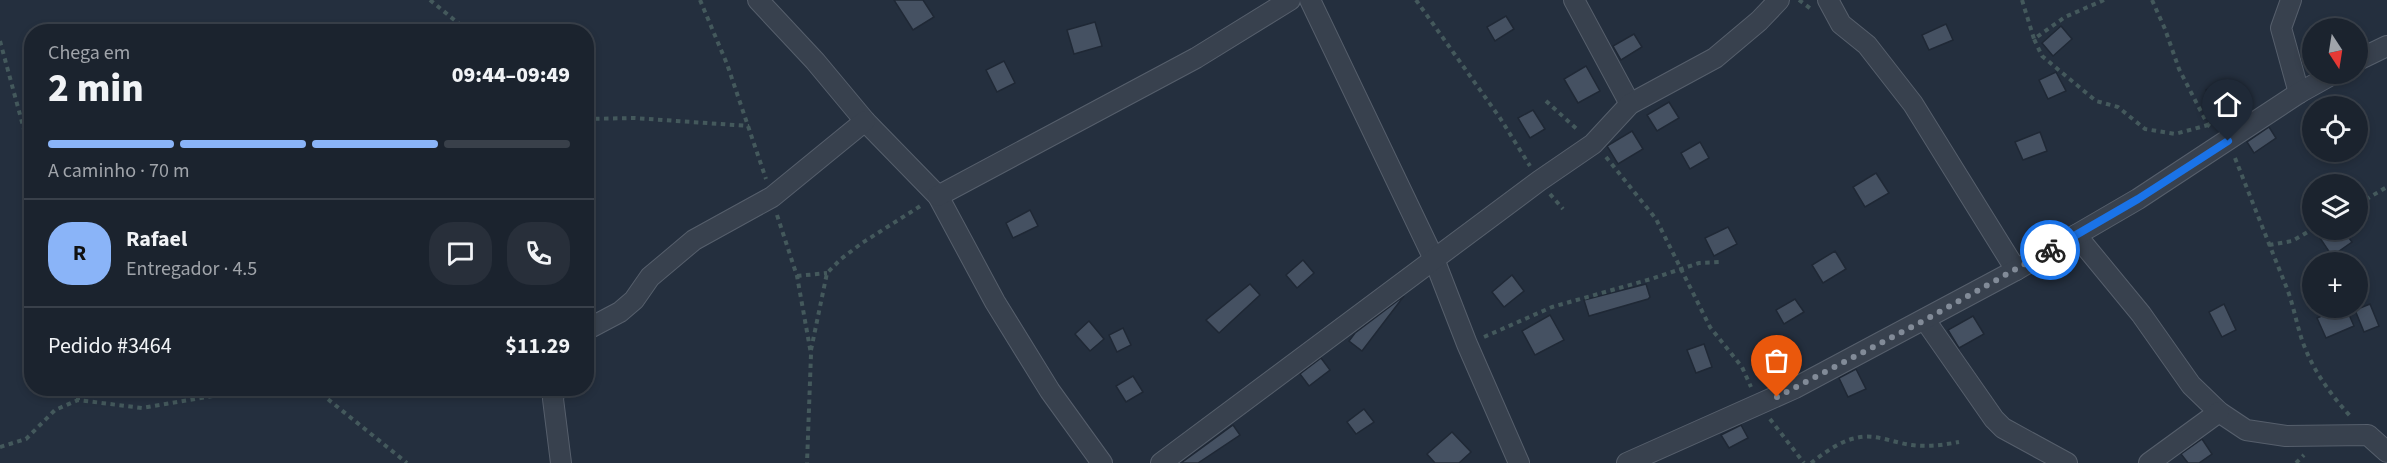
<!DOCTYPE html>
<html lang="pt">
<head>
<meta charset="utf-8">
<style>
  body { margin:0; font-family:"Source Sans 3",sans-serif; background:#282f3a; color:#f1f3f6; height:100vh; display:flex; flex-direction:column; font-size:22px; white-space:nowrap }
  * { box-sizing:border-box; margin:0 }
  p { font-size:20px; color:#a0a4aa }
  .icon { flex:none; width:33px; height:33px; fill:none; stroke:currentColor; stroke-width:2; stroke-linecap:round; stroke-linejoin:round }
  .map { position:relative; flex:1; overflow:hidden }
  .side { position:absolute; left:24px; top:24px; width:570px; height:372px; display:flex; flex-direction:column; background:#1b232e; border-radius:24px; box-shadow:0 3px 9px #0003,0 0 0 2px #39404a }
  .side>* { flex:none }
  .needle { width:39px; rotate:168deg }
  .buttons { position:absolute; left:2302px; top:18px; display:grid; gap:12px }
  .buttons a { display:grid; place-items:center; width:66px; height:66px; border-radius:50%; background:#1b232e; box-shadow:0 3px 9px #0003,0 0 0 2px #39404a; font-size:30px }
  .pin { position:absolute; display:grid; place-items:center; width:51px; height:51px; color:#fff; margin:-62px -26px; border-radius:50% 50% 50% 0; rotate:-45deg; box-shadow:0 0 6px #0007 }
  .pin .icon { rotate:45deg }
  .courier { position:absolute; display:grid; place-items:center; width:60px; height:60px; margin:-30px; border:4px solid #1a73e8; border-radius:50%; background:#fff; color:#222; box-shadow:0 2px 8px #0007 }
  .headline em { font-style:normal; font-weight:800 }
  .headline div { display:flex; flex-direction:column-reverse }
  .headline { display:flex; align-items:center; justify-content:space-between; height:102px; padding:0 24px }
  h1 { font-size:39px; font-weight:800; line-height:45px }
  .bar { display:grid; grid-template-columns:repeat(4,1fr); gap:9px 6px; align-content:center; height:72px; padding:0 24px }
  .bar i { height:8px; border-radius:4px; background:#39404a }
  .bar .on { background:#8ab4f8 }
  .bar p { grid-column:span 4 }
  .line { display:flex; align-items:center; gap:15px; padding:0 24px; border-top:2px solid #39404a }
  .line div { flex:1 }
  .round { display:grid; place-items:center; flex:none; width:63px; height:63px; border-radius:24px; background:#282f3a }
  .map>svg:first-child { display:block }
  .building { fill:#455162; stroke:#1f2835; stroke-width:1.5 }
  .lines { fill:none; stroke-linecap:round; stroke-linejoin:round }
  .minor-casing { stroke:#565f6c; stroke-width:22 }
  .path { stroke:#44595c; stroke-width:4; stroke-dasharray:4.5 4.5; stroke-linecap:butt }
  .minor { stroke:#38414e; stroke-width:20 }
  .done { stroke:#828b98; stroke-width:6; stroke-dasharray:0 10.8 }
  .route { stroke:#1a73e8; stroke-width:8 }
</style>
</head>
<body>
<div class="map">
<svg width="2387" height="463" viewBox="0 0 2387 463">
  <rect width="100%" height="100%" fill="#242f3e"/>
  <g class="building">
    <polygon points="894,0 923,0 934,17 913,30"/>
    <polygon points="1506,16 1514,29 1495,41 1487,27"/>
    <polygon points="1095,22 1102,46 1074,54 1067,30"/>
    <polygon points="1946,24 1953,40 1929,50 1922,35"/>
    <polygon points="2061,26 2072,39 2053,56 2042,43"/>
    <polygon points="1634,34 1642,47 1621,60 1613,46"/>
    <polygon points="1004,61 1015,83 997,92 986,70"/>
    <polygon points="1586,66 1600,91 1578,103 1564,79"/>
    <polygon points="2056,72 2066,91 2048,99 2039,80"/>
    <polygon points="2229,82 2235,99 2212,107 2206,90"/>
    <polygon points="1669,102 1679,118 1657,131 1647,115"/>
    <polygon points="1533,110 1545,129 1530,138 1518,118"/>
    <polygon points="2269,127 2276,138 2254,153 2247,142"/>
    <polygon points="1632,131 1643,149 1618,164 1607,146"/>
    <polygon points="2040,132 2047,151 2023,160 2015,142"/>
    <polygon points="1700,142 1709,158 1690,169 1681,153"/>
    <polygon points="1876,173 1889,193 1865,207 1853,187"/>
    <polygon points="1030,210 1038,226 1013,238 1006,223"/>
    <polygon points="1728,227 1737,244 1714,256 1705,238"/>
    <polygon points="2332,230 2343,230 2352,242 2332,256 2320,238"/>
    <polygon points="1835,251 1846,269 1823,283 1812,265"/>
    <polygon points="1303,260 1314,273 1297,288 1286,275"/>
    <polygon points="1512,275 1524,291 1504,307 1492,292"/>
    <polygon points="1250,284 1260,295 1219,333 1206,320"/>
    <polygon points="1646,284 1650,297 1648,299 1589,316 1584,300"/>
    <polygon points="1404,296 1362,351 1349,341 1355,333"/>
    <polygon points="1795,299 1804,312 1784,324 1776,310"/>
    <polygon points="2224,304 2236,330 2222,337 2209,312"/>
    <polygon points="2370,304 2379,326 2364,332 2355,310"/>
    <polygon points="2340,308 2346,308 2354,326 2326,338 2317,318"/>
    <polygon points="1550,315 1564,340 1535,355 1522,331"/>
    <polygon points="1973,316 1984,334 1959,348 1948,330"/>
    <polygon points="1089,321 1104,339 1090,351 1075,334"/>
    <polygon points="1123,328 1131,345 1117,352 1109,335"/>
    <polygon points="1704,344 1712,367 1696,373 1687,350"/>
    <polygon points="1321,358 1330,370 1309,386 1300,374"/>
    <polygon points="1856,369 1866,389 1848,397 1839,378"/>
    <polygon points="1133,376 1143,392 1126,402 1116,386"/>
    <polygon points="1364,409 1374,422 1356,434 1347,422"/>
    <polygon points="1233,425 1240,435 1198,463 1181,463"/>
    <polygon points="1741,425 1748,438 1729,448 1721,435"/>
    <polygon points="1452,432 1471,452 1459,463 1435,463 1427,454"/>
    <polygon points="2202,439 2212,454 2199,463 2188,463 2181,454"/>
  </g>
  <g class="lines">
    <defs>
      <g id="minor">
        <polyline points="758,0 815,61 865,121 938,196 995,302 1050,391 1102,463"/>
        <polyline points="1310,0 1434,259 1467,344 1519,463"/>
        <polyline points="1574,0 1630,104"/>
        <polyline points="1828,0 1841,24 1867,45 1913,104 2016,270"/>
        <polyline points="2291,0 2281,28 2299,93"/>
        <polyline points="2358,60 2387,46"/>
        <polyline points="938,196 1196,58 1290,0"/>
        <polyline points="2076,235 2141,314 2191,385 2219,412 2246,430 2286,436 2368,435 2387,452"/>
        <polyline points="1925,320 1994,419 2003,428 2067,463"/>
        <polyline points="586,330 620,312 634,300 650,277 694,240 772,197 865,121"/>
        <polyline points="555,388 553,399 561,463"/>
        <polyline points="1161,463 1539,181 1593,144 1630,104 1715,58 1759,21 1779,0"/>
        <polyline points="1627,463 1795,388 2016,270 2138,199 2299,93 2333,74"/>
        <polyline points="2149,463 2219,412"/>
      </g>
    </defs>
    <use href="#minor" class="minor-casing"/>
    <g class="path">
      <polyline points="430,0 469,32"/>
      <polyline points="700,0 727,64 766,179"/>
      <polyline points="1416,0 1500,118 1530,166"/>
      <polyline points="1799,0 1811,9"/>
      <polyline points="2022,0 2034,39"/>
      <polyline points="2104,0 2065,17 2034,39 2042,56 2096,101 2118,107 2145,129 2175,134 2208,125"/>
      <polyline points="2152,0 2165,29 2179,69 2208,125 2213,129"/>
      <polyline points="0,41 32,159"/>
      <polyline points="1546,101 1579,131"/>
      <polyline points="586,119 634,118 749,126"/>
      <polyline points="1606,157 1656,219 1710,327 1742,367 1751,387"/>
      <path d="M2235 158C2252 201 2269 244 2286 286 2293 303 2296 322 2302 340 2312 369 2330 394 2351 417"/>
      <polyline points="1550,194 1563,209"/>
      <polyline points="2358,204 2387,187"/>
      <polyline points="777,215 797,276 811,354 807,463"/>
      <polyline points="2269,245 2292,241 2313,229"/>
      <polyline points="797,276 827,273"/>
      <polyline points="1484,337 1552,307 1651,279 1699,263 1719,262"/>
      <polyline points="811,350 827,273 841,259 862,243 922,205"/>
      <polyline points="314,388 407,463"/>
      <polyline points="78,400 78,388"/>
      <polyline points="1770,419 1804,463"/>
      <polyline points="0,447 26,439 55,410 78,400 142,408 259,388"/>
      <path d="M1811 463C1824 453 1840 441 1856 438 1874 433 1894 443 1912 445 1928 447 1943 445 1959 442"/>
      <polyline points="2296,463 2304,455"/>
    </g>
    <use href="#minor" class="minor"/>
  </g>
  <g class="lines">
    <polyline class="done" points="1777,397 1925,320 2050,250"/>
    <polyline class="route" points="2050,250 2138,199 2228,141"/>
  </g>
</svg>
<div class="buttons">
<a><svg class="needle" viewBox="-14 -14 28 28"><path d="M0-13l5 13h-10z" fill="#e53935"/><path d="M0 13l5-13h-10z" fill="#a0a4aa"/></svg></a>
<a><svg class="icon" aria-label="locate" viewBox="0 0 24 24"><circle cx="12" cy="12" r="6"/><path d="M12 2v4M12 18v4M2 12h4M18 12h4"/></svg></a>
<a><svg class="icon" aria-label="layers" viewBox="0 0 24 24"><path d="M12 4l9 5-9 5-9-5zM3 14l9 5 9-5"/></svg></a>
<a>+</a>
</div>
<div class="pin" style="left:1777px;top:397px;background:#ea580c"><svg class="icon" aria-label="bag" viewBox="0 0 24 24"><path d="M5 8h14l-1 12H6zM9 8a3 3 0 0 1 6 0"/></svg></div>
<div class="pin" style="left:2228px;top:141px;background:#1f2937"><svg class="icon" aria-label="home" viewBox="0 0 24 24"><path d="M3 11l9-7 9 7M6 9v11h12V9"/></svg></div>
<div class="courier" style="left:2050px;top:250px"><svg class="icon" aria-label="bike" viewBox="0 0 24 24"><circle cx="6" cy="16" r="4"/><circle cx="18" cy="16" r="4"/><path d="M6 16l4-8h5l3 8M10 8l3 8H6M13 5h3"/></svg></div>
<section class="side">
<div class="headline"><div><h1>2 min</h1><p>Chega em</p></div><em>09:44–09:49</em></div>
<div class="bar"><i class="on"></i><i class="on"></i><i class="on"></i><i></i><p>A caminho · 70 m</p></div>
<div class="line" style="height:108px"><b class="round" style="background:#8ab4f8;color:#111">R</b><div><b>Rafael</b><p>Entregador · 4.5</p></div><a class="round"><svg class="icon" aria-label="chat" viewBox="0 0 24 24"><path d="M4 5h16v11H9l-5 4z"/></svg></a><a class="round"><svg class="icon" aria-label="phone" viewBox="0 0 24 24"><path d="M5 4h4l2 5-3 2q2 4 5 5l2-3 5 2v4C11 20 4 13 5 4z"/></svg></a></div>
<div class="line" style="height:78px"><div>Pedido #3464</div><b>$11.29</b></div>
</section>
</div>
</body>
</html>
